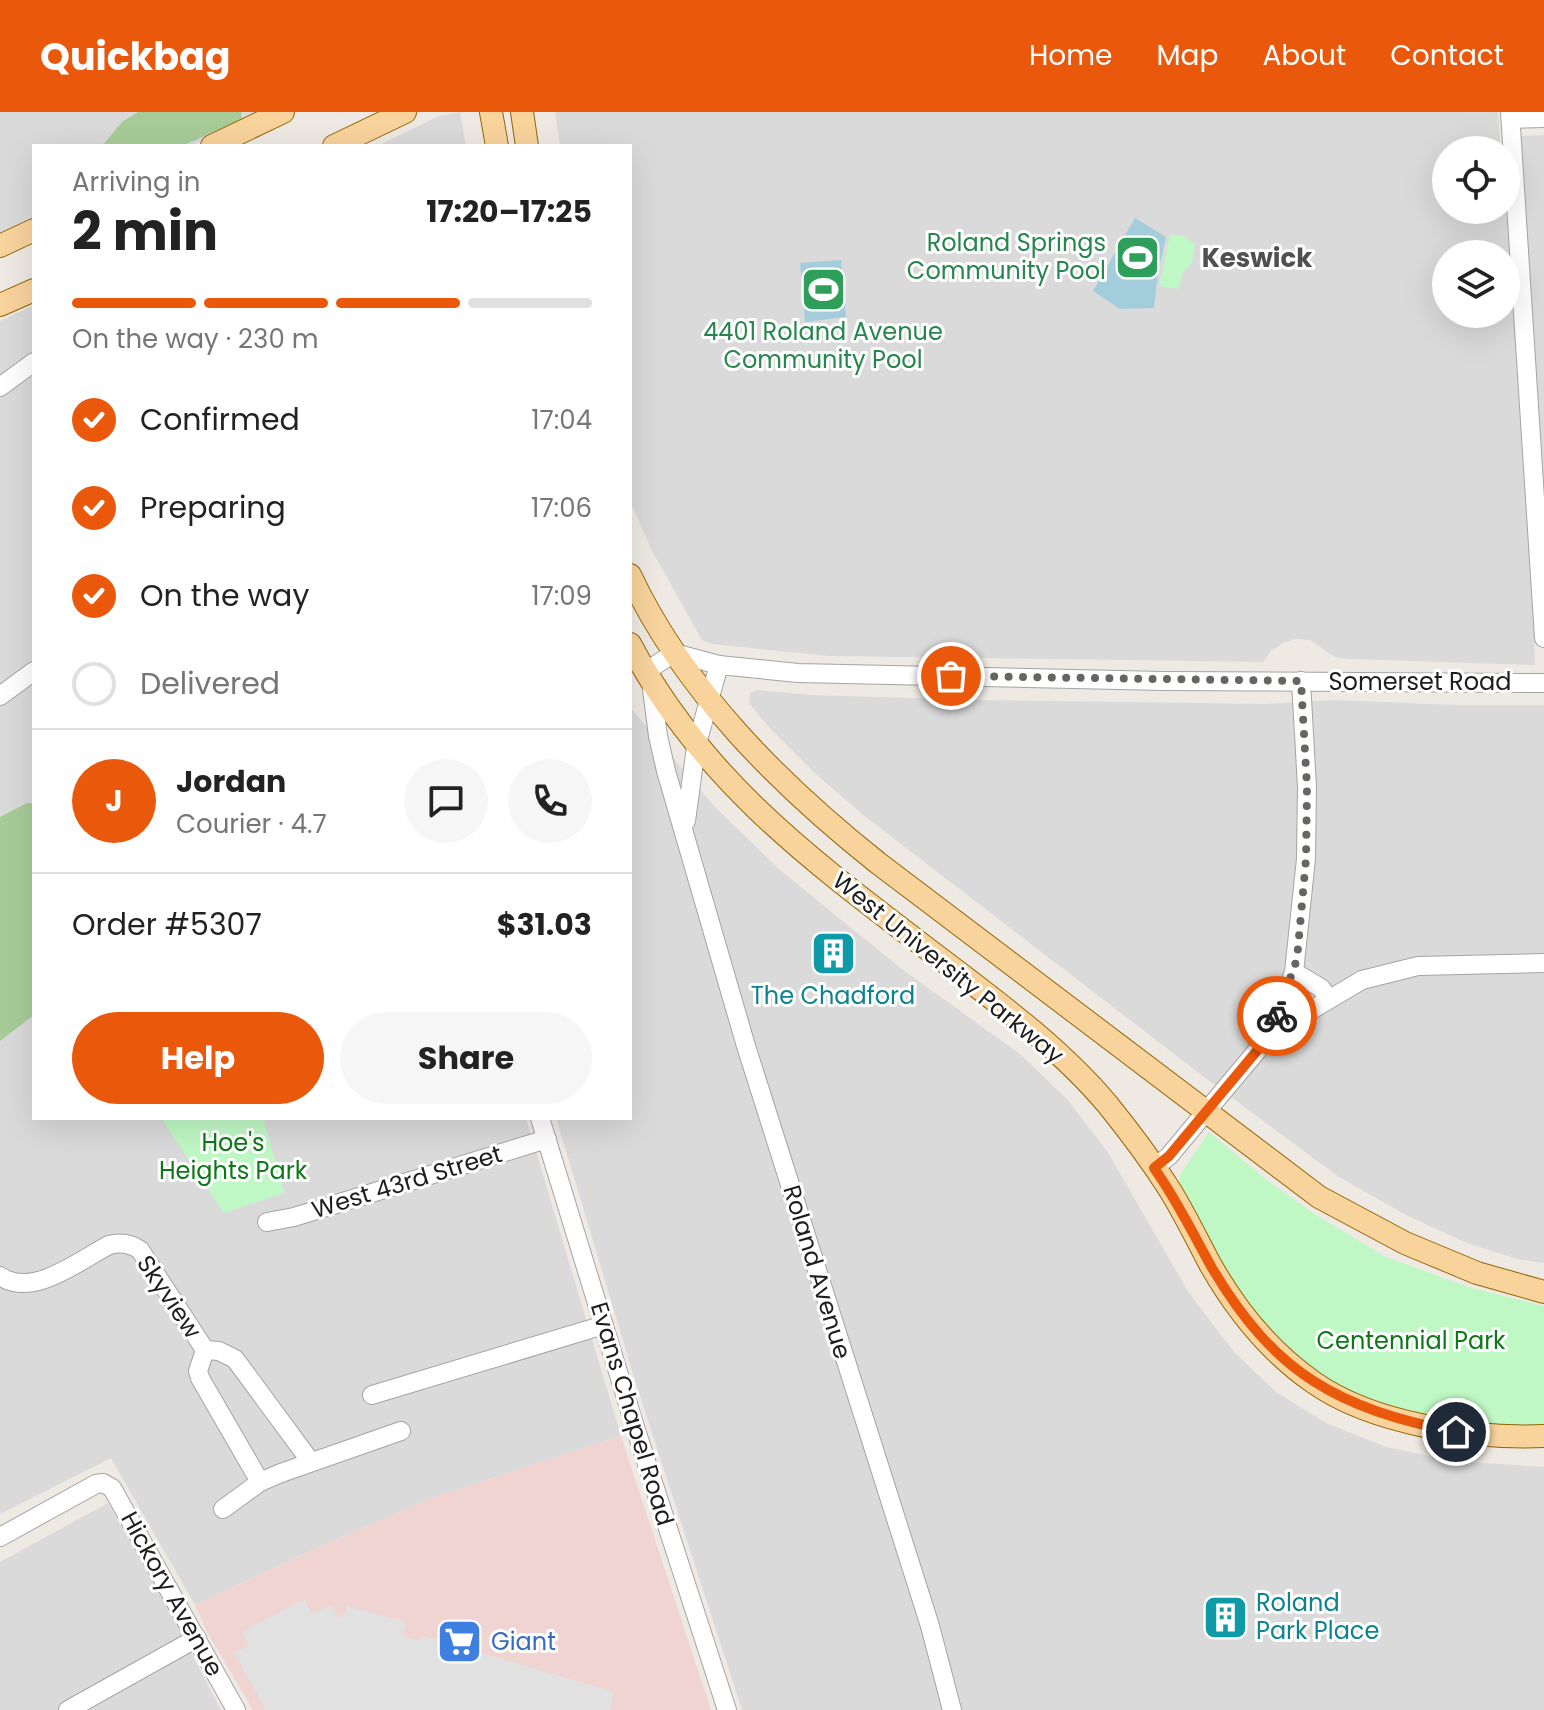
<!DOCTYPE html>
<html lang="en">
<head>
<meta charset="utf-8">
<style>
  body { margin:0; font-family:Poppins,sans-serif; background:#f6f6f6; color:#222; height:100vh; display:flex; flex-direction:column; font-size:30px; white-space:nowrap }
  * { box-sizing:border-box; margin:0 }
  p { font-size:26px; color:#767676 }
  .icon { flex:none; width:44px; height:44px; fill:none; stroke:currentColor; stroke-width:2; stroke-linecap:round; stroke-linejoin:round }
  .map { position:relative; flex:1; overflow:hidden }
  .panel { position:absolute; left:32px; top:32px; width:600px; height:976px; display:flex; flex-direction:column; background:#fff; border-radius:0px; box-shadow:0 8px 32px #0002 }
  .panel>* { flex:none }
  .controls { position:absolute; left:1432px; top:24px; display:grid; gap:16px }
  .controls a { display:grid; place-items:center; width:88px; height:88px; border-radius:50%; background:#fff; box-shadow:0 8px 32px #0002; font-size:40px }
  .pin { position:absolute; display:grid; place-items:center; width:68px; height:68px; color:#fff; margin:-34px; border:4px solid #fff; border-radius:50%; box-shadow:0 2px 8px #0007 }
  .courier { position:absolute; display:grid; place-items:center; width:80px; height:80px; margin:-40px; border:6px solid #ea580c; border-radius:50%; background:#fff; color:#222; box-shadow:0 2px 10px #0007 }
  .summary em { font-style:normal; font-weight:700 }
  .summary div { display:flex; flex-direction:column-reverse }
  .summary { display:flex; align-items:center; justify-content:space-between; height:136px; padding:0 40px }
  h1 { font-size:52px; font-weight:700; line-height:60px }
  .bar { display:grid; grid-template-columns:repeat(4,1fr); gap:12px 8px; align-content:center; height:96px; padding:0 40px }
  .bar i { height:10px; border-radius:6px; background:#e0e0e0 }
  .bar .active { background:#ea580c }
  .bar p { grid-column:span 4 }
  .line { display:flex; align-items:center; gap:20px; padding:0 40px; border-top:2px solid #e0e0e0 }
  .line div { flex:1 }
  .round { display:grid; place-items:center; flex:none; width:84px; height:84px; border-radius:42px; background:#f6f6f6 }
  ol { padding:0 40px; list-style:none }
  li { display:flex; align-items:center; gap:24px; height:88px }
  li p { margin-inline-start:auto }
  li .icon { padding:8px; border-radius:50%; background:#ea580c; color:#fff; stroke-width:4 }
  li:last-child { color:#767676 }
  li i { width:44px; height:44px; border:4px solid #e0e0e0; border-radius:50% }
  .button { display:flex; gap:16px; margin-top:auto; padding:16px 40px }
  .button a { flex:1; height:92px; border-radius:48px; background:#ea580c; color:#fff; font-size:32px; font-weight:700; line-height:92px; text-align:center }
  .button a+a { background:#f6f6f6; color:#222 }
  header { display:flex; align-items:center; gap:48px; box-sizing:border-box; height:112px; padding:0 40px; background:#ea580c; color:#fff }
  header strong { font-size:38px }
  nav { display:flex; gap:44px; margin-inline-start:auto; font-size:28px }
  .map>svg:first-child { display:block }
  .residential { fill:#dbdada; fill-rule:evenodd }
  .commercial { fill:#efd4d2 }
  .forest { fill:#a7cc98 }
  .park { fill:#c0f8c5 }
  .parking { fill:#e1e1e1 }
  .water { fill:#a4cddb }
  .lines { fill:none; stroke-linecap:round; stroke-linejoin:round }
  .minor-casing { stroke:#a4a4a4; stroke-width:20 }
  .major-casing { stroke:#926504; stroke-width:24 }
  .minor { stroke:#fff; stroke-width:18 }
  .major { stroke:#f9d39c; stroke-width:22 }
  .done { stroke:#666562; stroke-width:8; stroke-dasharray:0 14.4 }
  .route { stroke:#ea580c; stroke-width:10 }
  .labels { text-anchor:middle; stroke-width:6; stroke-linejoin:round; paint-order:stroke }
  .leisure-label { font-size:24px; fill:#27864d; stroke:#fff; text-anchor:end }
  .street-label { font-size:24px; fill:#1d1d1d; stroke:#fff }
  .culture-label { font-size:24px; fill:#0d838f; stroke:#fff }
  .park-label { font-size:24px; fill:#0e7819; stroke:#fff }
  .shop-label { font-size:24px; fill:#366cbe; stroke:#fff; text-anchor:start }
  .neighbourhood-label { font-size:26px; font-weight:bold; fill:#505050; stroke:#fff }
</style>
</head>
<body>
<header>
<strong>Quickbag</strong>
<nav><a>Home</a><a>Map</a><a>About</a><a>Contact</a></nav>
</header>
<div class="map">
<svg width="1544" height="1598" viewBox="0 0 1544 1598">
  <rect width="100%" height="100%" fill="#eeeae3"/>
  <g class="residential">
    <polygon points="0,0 264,0 190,34 34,34 34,106 0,122"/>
    <polygon points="460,0 466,34 377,34 439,4"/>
    <path d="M555 0H1498L1501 38H1446V98H1506L1526 351 1535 553 1348 547 1335 545 1310 528 1296 527 1283 531 1271 539 1263 550 828 544 712 532 702 528 652 439 630 389V34H560ZM1446 142H1506V202H1446Z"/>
    <polygon points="1544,23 1544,380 1521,24"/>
    <polygon points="34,193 34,1006 162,1006 284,1081 263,1006 526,1006 621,1324 435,1385 310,1439 195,1493 111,1346 0,1402 0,209"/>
    <polygon points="757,578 810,583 981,588 1265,592 1336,588 1454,593 1544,593 1544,1151 1517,1147 1467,1131 1406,1103 1339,1065 1208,968 862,702 816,662 768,614 749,591 750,581"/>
    <polygon points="630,595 714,694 780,758 903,858 1020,942 1067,987 1107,1039 1189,1181 1234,1240 1276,1280 1326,1311 1386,1335 1454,1349 1544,1355 1544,1598 742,1598 637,1275 556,1006 630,1006"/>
    <polygon points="108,1391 177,1513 221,1598 0,1598 0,1450"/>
  </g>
  <polygon class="commercial" points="621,1324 711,1598 253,1598 207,1520 195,1493 310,1439 435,1385"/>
  <g class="forest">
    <polygon points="138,0 241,0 242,7 182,34 102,34 122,10"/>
    <polygon points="27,691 34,691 34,903 0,929 0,705"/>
  </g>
  <g class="park">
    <polygon points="1170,123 1182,123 1195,132 1192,150 1183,161 1178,177 1159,174"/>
    <polygon points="161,1006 263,1006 284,1081 224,1101"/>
    <polygon points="1209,1020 1268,1069 1316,1103 1386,1145 1468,1175 1544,1194 1544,1316 1481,1315 1401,1301 1319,1267 1259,1211 1222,1157 1179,1080 1180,1063"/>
  </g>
  <polygon class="parking" points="304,1487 312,1501 331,1494 339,1506 342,1506 347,1494 406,1510 403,1522 405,1525 417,1529 424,1524 614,1580 610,1598 266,1598 234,1540 249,1534 242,1520"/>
  <g class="water">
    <polygon points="1135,106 1166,125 1158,161 1154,196 1120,197 1093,179"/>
    <polygon points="841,148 846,205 805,210 800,151"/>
  </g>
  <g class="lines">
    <defs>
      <g id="minor">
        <polyline points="1510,0 1544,526"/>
        <polyline points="1511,7 1544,6"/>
        <polyline points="0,275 34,250"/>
        <polyline points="645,560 674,541 719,553 798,561 1164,569 1544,571"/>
        <polyline points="651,570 658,624 666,659 746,934 930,1514 952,1598"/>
        <polyline points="0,584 34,559"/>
        <polyline points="686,709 696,635 719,553"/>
        <polyline points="1294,860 1321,876 1329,887"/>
        <polyline points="1271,922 1294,860 1306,747 1307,675 1301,569"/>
        <polyline points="540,1006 635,1315 727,1598"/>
        <polyline points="1154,1056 1169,1044 1271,922 1362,868 1418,854 1544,851"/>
        <polyline points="267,1110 294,1105 547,1027"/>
        <path d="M0 1164C32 1187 80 1148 109 1133 120 1130 130 1131 140 1138L205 1238"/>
        <polyline points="205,1238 219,1239 235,1247 311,1350"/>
        <polyline points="205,1238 198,1259 200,1266 260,1370"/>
        <polyline points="372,1283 604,1213"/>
        <polyline points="223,1397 260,1370 281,1361 401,1319"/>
        <polyline points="0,1425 96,1372 103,1371 112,1376 236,1598"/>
        <polyline points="68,1598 197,1526"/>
      </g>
      <g id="major">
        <polyline points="491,0 497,34"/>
        <polyline points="522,0 527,34"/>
        <polyline points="212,34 283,0"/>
        <polyline points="334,34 405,0"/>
        <polyline points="0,134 34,118"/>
        <polyline points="0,193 34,178"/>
        <path d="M630 463C684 578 780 673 878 751L1319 1085 1405 1131 1477 1161 1544 1180"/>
        <path d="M630 532C705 673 818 753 942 848 1000 892 1061 937 1108 993 1129 1019 1150 1047 1168 1075 1184 1100 1196 1126 1210 1152 1236 1198 1270 1240 1313 1270 1372 1312 1474 1327 1544 1324"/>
      </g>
    </defs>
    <use href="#minor" class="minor-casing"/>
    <use href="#major" class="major-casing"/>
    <use href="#minor" class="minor"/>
    <use href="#major" class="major"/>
  </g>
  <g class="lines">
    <polyline class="done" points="951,564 1301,569 1307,675 1306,747 1297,847 1277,904"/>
    <path class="route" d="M1277 904 1271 922 1169 1044 1154 1056C1177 1088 1193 1122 1212 1156 1275 1262 1337 1296 1456 1320"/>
  </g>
  <defs>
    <symbol id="stadium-square" viewBox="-11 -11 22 22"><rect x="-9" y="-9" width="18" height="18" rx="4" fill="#2e9e5b" stroke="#fff"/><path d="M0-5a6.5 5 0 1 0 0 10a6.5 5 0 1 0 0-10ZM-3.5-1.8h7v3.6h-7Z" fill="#fff"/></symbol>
    <symbol id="building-square" viewBox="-11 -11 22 22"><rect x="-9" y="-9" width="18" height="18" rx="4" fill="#0f9aa8" stroke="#fff"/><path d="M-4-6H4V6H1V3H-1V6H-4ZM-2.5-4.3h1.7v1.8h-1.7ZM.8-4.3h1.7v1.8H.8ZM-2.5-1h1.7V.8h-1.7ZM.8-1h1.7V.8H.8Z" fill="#fff"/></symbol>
    <symbol id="supermarket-square" viewBox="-11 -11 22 22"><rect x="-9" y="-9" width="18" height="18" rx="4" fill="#3f7fe0" stroke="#fff"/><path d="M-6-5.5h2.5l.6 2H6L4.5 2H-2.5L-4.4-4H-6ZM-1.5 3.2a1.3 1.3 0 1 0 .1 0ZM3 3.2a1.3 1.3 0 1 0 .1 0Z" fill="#fff"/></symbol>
  </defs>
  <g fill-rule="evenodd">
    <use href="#stadium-square" x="1112" y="120" width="51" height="51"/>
    <use href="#stadium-square" x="798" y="152" width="51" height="51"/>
    <use href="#building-square" x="808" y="816" width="51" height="51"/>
    <use href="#building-square" x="1200" y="1480" width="51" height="51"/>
    <use href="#supermarket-square" x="434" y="1504" width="51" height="51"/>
  </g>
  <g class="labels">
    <g class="leisure-label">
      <text x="1106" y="139">Roland Springs<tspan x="1106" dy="28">Community Pool</tspan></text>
      <text x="823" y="228" text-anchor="middle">4401 Roland Avenue<tspan x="823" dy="28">Community Pool</tspan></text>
    </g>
    <g class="street-label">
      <text x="1420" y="578">Somerset Road</text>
      <text transform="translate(948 856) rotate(39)" y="8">West University Parkway</text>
      <text transform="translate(407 1070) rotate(-17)" y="8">West 43rd Street</text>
      <text transform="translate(817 1160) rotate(73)" y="8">Roland Avenue</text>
      <text transform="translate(169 1185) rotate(56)" y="8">Skyview</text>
      <text transform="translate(632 1302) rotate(73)" y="8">Evans Chapel Road</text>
      <text transform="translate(172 1482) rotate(61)" y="8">Hickory Avenue</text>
    </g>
    <g class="culture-label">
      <text x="833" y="892">The Chadford</text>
      <text x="1256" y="1499" text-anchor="start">Roland<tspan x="1256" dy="28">Park Place</tspan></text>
    </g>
    <g class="park-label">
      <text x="233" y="1039">Hoe's<tspan x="233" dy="28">Heights Park</tspan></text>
      <text x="1411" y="1237">Centennial Park</text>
    </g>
    <g class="shop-label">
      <text x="491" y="1538">Giant</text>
    </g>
    <g class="neighbourhood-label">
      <text x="1257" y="155">Keswick</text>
    </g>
  </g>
</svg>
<div class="controls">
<a><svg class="icon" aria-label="locate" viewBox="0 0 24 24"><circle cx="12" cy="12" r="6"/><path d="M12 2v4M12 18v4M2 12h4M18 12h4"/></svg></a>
<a><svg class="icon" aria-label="layers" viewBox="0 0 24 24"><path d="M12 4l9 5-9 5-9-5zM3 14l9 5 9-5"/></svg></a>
</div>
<div class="pin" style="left:951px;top:564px;background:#ea580c"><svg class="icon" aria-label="bag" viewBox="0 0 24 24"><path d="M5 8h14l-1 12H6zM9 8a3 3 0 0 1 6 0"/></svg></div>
<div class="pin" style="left:1456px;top:1320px;background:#1f2937"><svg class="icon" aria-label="home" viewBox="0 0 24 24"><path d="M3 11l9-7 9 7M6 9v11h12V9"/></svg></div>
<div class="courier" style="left:1277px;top:904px"><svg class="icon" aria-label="bike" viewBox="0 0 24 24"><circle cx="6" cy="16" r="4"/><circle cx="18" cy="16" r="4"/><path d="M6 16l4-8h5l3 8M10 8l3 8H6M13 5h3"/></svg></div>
<section class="panel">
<div class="summary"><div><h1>2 min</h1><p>Arriving in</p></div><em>17:20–17:25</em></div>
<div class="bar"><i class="active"></i><i class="active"></i><i class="active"></i><i></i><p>On the way · 230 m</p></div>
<ol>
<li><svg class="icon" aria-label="check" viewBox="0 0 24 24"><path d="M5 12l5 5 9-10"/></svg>Confirmed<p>17:04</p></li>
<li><svg class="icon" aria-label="check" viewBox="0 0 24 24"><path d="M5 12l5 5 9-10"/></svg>Preparing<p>17:06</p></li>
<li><svg class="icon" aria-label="check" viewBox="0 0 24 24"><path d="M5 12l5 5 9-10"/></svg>On the way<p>17:09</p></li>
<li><i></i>Delivered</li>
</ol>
<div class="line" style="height:144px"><b class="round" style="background:#ea580c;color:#fff">J</b><div><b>Jordan</b><p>Courier · 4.7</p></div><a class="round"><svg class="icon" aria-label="chat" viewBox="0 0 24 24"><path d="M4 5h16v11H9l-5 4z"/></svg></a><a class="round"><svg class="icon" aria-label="phone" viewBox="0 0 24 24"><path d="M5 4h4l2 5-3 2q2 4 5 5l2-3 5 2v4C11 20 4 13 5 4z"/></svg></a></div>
<div class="line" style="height:104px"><div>Order #5307</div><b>$31.03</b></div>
<div class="button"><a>Help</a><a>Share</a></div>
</section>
</div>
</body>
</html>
